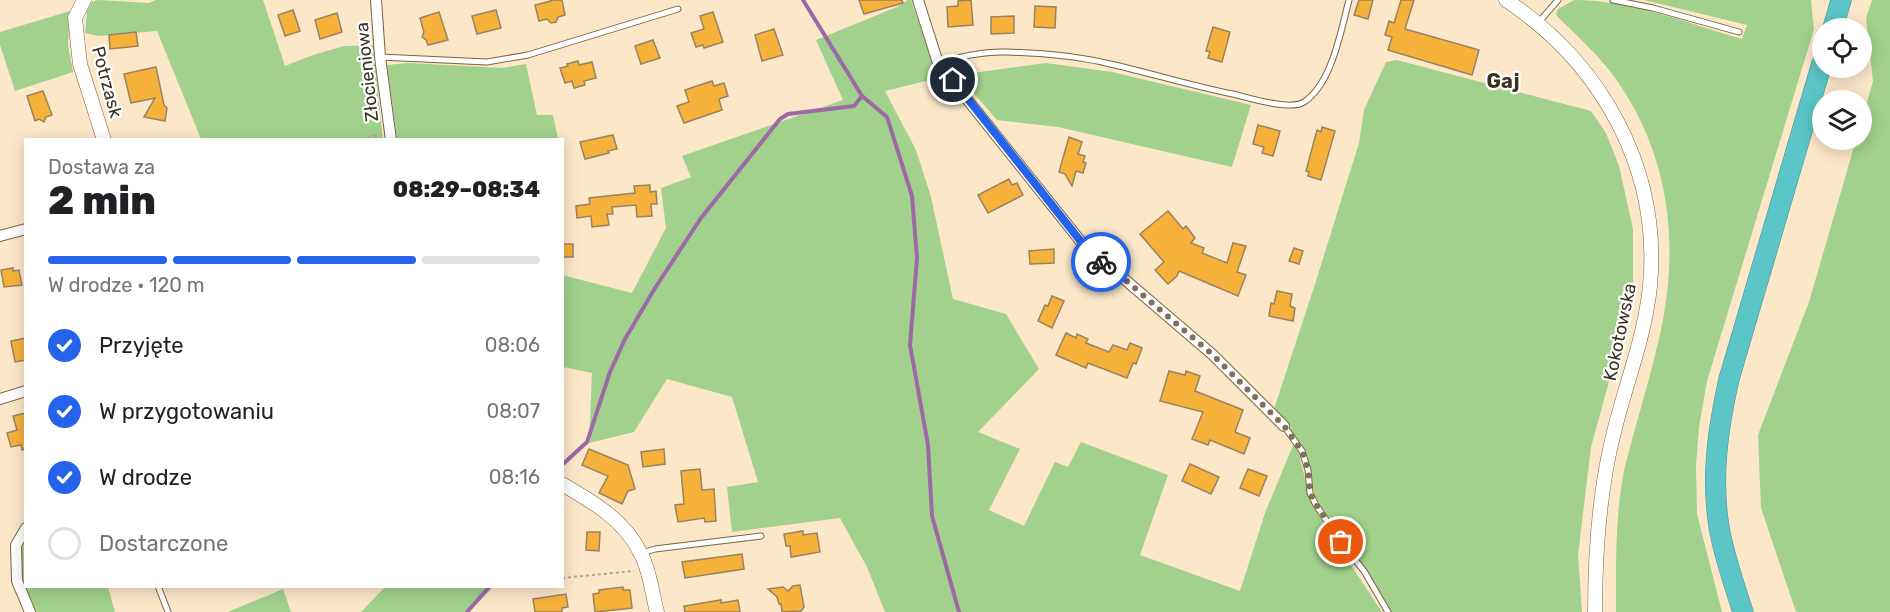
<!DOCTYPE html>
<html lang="pl">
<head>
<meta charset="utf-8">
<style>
  body { margin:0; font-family:Rubik,sans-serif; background:#f2f2f2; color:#202124; height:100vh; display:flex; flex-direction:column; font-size:22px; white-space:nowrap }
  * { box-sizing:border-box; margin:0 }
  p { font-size:20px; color:#757577 }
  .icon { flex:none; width:33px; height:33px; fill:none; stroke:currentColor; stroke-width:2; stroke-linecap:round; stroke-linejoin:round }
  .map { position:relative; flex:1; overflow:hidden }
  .side { position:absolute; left:24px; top:138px; width:540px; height:450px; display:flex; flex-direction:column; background:#fff; border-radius:0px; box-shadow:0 3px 15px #0003 }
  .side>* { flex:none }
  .fabs { position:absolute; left:1812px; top:18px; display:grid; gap:12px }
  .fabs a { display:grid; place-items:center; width:60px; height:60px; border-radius:50%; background:#fff; box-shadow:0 3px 15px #0003; font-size:30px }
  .pin { position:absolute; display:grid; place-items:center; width:51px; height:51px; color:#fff; margin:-26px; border:3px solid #fff; border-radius:50%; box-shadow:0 2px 6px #0007 }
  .courier { position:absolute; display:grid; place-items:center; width:60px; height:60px; margin:-30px; border:4px solid #2563eb; border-radius:50%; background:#fff; color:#222; box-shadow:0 2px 8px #0007 }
  .head em { font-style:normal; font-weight:800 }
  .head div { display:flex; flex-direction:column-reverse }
  .head { display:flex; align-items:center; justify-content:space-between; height:102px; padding:0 24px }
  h1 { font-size:39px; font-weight:800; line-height:45px }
  .bar { display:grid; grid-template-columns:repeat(4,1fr); gap:9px 6px; align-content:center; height:72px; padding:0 24px }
  .bar i { height:8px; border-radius:4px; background:#e0e0e0 }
  .bar .current { background:#2563eb }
  .bar p { grid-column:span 4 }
  ol { padding:0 24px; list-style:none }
  li { display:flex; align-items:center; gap:18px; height:66px }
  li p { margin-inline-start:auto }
  li .icon { padding:6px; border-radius:50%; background:#2563eb; color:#fff; stroke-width:4 }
  li:last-child { color:#757577 }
  li i { width:33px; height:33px; border:3px solid #e0e0e0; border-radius:50% }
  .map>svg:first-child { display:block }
  .green { fill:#a1d18c }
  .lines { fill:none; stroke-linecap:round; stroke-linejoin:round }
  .stream { stroke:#9c68a5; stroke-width:4 }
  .building { fill:#f6b13a; stroke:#9a8260; stroke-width:1.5 }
  .service-casing { stroke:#7a6341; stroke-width:7 }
  .minor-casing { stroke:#7a6341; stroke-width:12 }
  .tertiary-casing { stroke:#7a6341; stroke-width:15 }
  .motorway-casing { stroke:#4f918d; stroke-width:21 }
  .path { stroke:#b5a48b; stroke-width:2; stroke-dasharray:3 3; stroke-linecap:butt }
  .service { stroke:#fff; stroke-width:5 }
  .minor { stroke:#fff; stroke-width:10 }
  .tertiary { stroke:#fff; stroke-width:14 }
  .motorway { stroke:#5bc5c7; stroke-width:20 }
  .done { stroke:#7e705c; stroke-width:6; stroke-dasharray:0 10.8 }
  .route { stroke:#2563eb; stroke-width:8 }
  .labels { text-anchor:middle; stroke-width:4.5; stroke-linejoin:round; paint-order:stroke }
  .street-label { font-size:18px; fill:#3a3021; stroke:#fff }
  .neighbourhood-label { font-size:20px; font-weight:bold; fill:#3a3021; stroke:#fff }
</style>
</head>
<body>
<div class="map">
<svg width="1890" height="612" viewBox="0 0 1890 612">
  <rect width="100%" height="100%" fill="#fce7c9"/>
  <g class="green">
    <polygon points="98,0 149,3 156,0 263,0 285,66 313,55 344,46 373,45 383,139 201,139 157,31 98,36 85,33 87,11 92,2"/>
    <polygon points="908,0 911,0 938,78 885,91 916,150 931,197 953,299 1006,314 1039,369 978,432 1020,449 989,510 1024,526 1055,462 1068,467 1081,442 1168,475 1140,555 1240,591 1265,513 1294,443 1298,450 1310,499 1327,529 1382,612 885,612 867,567 840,518 732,532 727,487 758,482 732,397 667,379 634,432 589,443 592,373 563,367 562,275 632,293 666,228 661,188 691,177 682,156 843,100 816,40 897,7"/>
    <path d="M1574 0C1631 0 1687 23 1742 39L1747 25 1644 0H1811L1814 29 1707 381 1699 427 1696 466 1697 514 1722 612H1616C1616 566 1615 521 1623 476 1625 464 1629 452 1632 440 1641 407 1651 373 1659 339 1680 249 1671 159 1618 82 1601 57 1577 36 1556 15L1558 9Z"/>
    <polygon points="1872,0 1890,0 1890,612 1796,612 1761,508 1758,435 1809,302 1856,140 1862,140 1862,120 1873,81 1866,18"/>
    <polygon points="70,11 68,45 73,72 15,91 0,45 0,32"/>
    <polygon points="1397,60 1591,111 1606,133 1619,166 1633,229 1633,282 1628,312 1591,447 1578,555 1582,612 1391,612 1334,530 1315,495 1302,444 1273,412 1316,281 1359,143 1364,110 1386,62"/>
    <polygon points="408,63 502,68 526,64 537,115 553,115 558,139 397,139 387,65"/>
    <polygon points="1046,63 1112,72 1251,105 1232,167 1058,127 997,120 958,75"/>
    <path d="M25 541 26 586 108 587 115 612H36C27 591 12 563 25 541Z"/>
    <polygon points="385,587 385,586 493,587 469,612 361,612"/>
    <polygon points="283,589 291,612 228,612"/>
  </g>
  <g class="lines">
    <g class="stream">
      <polyline points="803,0 862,96 887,117 912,196 917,258 910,345 928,445 932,516 959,612"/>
      <polyline points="562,465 587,442 610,372 625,339 655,288 701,218 780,119 788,114 854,106 862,96"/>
      <polyline points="467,612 490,586"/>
    </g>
  </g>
  <g class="building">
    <polygon points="550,0 562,0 565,15 558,17 556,22 551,23 547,19 539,21 535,5 551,1"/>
    <polygon points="859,0 902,0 903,3 864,14"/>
    <polygon points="971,0 973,25 948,27 947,7 958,6 958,1"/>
    <polygon points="1359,0 1373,0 1368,19 1354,15"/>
    <polygon points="1401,0 1414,0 1405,29 1479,50 1472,75 1388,50 1392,37 1385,35 1389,21 1394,23"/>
    <polygon points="1035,6 1056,7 1055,28 1034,27"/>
    <polygon points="293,10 300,31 285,36 278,15"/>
    <polygon points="496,10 501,28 477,34 472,16"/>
    <polygon points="439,12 448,40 428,45 426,40 422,37 424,32 420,18"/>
    <polygon points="713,12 723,42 704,48 703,45 696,47 691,33 704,29 700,16"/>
    <polygon points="337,13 342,32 320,39 315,20"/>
    <polygon points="1014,16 1014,33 991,34 991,17"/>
    <polygon points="1213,27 1230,32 1222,62 1208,58 1210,52 1206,51"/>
    <polygon points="774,29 783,55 762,61 755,35"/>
    <polygon points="136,32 138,46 110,49 109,35"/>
    <polygon points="653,40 660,58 641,64 635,46"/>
    <polygon points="578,61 579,65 592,62 596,78 584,81 585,85 574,88 572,81 565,83 560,68 568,66 567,64"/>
    <polygon points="156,67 164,105 167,108 165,121 144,117 155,98 131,103 124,74"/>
    <polygon points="712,81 714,86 724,83 728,96 719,99 722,110 684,123 677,106 689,102 685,90"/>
    <polygon points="43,91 52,115 46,117 44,122 39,119 35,121 27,96"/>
    <polygon points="1258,125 1280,131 1273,156 1262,153 1264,147 1253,144"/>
    <polygon points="1322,127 1335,131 1321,180 1308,176 1309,172 1306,171 1317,130 1321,132"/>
    <polygon points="613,135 617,149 608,151 609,153 585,159 580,142"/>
    <polygon points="1069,137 1082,142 1078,154 1085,156 1083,162 1086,163 1083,173 1076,171 1072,186 1065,174 1059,172"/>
    <polygon points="1009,179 1012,185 1017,183 1023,195 988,213 978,195"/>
    <polygon points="650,185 650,192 656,191 657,204 651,204 652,216 637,217 636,205 612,207 613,214 607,214 609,225 592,227 591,216 577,218 576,206 590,204 589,198 635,193 634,186"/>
    <polygon points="1168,211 1183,229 1186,226 1195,238 1191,243 1204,248 1202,253 1227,263 1233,243 1246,246 1237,272 1246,275 1238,296 1179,271 1177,276 1168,284 1155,270 1164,262 1140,234"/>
    <rect x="562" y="244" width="11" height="13"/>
    <polygon points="1294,248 1303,251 1299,264 1289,261"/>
    <polygon points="1054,249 1054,263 1030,264 1029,251"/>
    <polygon points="13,268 13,271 19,270 22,285 4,287 1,270"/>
    <polygon points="1277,291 1292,294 1290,306 1295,308 1293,321 1269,316 1271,303 1274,304"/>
    <polygon points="1052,296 1064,301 1052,328 1038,321 1045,305 1048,306"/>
    <polygon points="1066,333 1076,338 1077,334 1088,339 1086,343 1109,352 1113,345 1127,350 1130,343 1142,348 1136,364 1133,363 1127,378 1088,363 1086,368 1056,355"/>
    <polygon points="26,338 26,360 15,362 11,341"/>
    <polygon points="1169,371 1185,375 1186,371 1200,376 1195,391 1243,410 1235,432 1250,438 1244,454 1210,440 1208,445 1192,439 1203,412 1160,401"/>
    <polygon points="26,413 26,449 22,450 21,445 11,447 7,433 17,430 13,416"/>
    <polygon points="589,449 628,465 635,489 628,491 622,504 599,493 608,476 582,465"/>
    <polygon points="664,449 665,464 643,467 641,452"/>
    <polygon points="1190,464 1219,477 1211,494 1182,481"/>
    <polygon points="700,469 702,490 714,489 716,521 705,522 704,518 678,522 675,505 684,504 681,471"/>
    <polygon points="1248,469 1267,476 1259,496 1240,488"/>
    <polygon points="803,531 803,535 817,533 820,552 791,557 790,546 786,546 784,534"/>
    <polygon points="587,532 600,532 599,551 586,550"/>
    <polygon points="742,554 744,569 685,578 682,562"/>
    <polygon points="800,585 804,607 801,611 782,612 781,604 779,604 777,597 768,589 783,587 788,591 793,586"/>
    <polygon points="623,587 623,590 630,590 632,608 595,612 593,594 599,593 599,590"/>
    <polygon points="566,594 568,607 562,608 562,612 535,612 533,599"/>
    <polygon points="721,600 721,603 738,600 740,612 685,612 684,606"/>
  </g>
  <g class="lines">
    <defs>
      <g id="service">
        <polyline points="1613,0 1653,8 1739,32"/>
        <polyline points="1539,22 1558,0"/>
        <polyline points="380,57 487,62 528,55 678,9"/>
        <path d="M938 63C960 57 983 51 1006 52 1039 53 1077 56 1110 64 1151 73 1192 86 1233 94 1249 98 1291 111 1304 102 1332 84 1341 30 1349 0"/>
        <polyline points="1284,426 1302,451 1308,470 1310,493 1316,505 1341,542 1364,571 1388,612"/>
        <polyline points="642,553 655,549 761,536"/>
        <polyline points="158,586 168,612"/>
      </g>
      <g id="minor">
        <polyline points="376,0 380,57 391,140"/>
        <polyline points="918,0 938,63 1086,248 1096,259 1116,272 1213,355 1284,426"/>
        <polyline points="0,236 26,229"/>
        <polyline points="0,399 26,391"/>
        <polyline points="26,528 16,545 17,581 30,612"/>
      </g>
      <g id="tertiary">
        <polyline points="84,0 75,18 80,64 104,140"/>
        <path d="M1506 0C1602 64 1661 169 1650 286 1645 336 1626 383 1614 432 1599 491 1595 551 1595 612"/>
        <path d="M562 484C593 502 625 520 641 554 650 571 652 593 657 612"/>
      </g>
      <g id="motorway">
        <polyline points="1833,28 1841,0"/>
        <path d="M1743 612C1734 584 1724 556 1719 527 1711 476 1718 428 1729 379L1822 63"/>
      </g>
    </defs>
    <use href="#service" class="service-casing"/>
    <use href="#minor" class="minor-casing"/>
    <use href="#tertiary" class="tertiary-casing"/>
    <use href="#motorway" class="motorway-casing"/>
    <g class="path">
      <polyline points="362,140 378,135"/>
      <polyline points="562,578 634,571"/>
    </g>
    <use href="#service" class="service"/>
    <use href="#minor" class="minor"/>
    <use href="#tertiary" class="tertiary"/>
    <use href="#motorway" class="motorway"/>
  </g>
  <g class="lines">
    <polyline class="done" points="1101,262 1116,272 1213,355 1284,426 1302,451 1308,470 1310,493 1317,506 1341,542"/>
    <polyline class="route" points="953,80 1086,248 1101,262"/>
  </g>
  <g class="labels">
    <g class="street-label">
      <text transform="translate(367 72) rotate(-96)" y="6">Złocieniowa</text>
      <text transform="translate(107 82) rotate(75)" y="6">Potrzask</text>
      <text transform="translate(1620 332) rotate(-78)" y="6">Kokotowska</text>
    </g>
    <g class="neighbourhood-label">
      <text x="1503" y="88">Gaj</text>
    </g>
  </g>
</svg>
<div class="fabs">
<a><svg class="icon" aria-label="locate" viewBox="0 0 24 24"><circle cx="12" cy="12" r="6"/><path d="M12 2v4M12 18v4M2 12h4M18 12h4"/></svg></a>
<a><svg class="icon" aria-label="layers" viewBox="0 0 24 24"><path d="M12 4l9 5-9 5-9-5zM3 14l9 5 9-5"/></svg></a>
</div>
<div class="pin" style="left:1341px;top:542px;background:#ea580c"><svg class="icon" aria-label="bag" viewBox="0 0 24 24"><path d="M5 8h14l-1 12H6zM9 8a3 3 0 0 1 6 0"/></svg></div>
<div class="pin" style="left:953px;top:80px;background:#1f2937"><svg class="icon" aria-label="home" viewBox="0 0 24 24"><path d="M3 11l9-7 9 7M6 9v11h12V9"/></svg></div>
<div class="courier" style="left:1101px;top:262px"><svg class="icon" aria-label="bike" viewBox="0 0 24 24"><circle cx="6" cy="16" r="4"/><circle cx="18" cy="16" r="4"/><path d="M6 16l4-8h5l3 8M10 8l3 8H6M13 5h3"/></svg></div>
<section class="side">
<div class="head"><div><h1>2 min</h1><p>Dostawa za</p></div><em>08:29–08:34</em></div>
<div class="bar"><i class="current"></i><i class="current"></i><i class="current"></i><i></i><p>W drodze · 120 m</p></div>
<ol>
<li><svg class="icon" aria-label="check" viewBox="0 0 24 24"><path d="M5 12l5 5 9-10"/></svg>Przyjęte<p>08:06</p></li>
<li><svg class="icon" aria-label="check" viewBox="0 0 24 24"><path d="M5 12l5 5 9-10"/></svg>W przygotowaniu<p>08:07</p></li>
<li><svg class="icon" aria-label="check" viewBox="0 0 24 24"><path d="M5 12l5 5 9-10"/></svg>W drodze<p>08:16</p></li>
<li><i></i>Dostarczone</li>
</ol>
</section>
</div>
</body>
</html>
